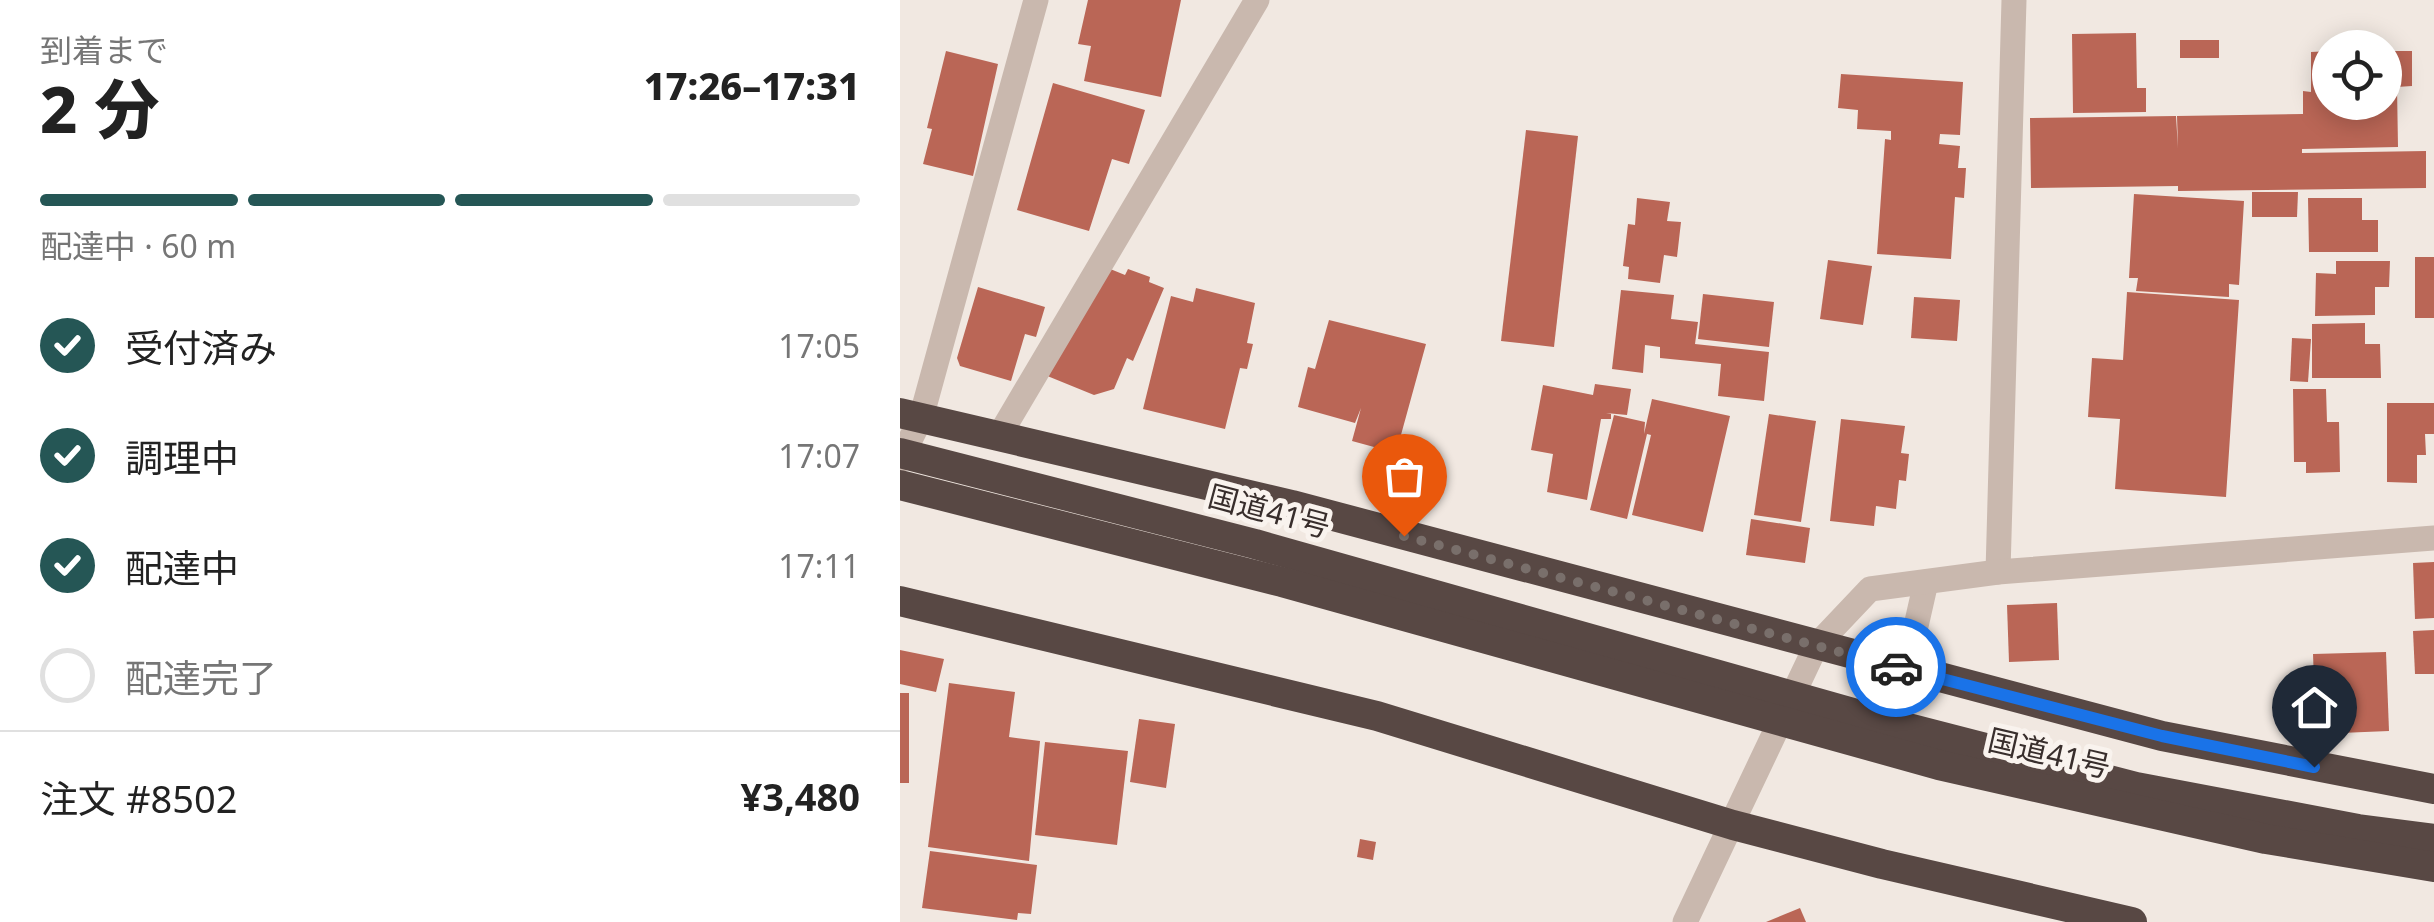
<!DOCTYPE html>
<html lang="ja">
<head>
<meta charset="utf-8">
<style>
  body { margin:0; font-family:"Noto Sans","Noto Sans JP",sans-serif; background:#f6f6f6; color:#222; height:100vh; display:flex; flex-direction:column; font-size:38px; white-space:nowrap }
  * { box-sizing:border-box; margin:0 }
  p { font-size:32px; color:#767676 }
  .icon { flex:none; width:55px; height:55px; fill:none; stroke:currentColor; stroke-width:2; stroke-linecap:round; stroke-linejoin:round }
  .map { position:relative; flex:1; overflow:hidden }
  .panel { display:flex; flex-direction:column; background:#fff; width:900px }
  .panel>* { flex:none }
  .controls { position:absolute; left:1412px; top:30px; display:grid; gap:20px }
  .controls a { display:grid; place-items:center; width:90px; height:90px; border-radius:50%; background:#fff; box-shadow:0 5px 25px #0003; font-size:50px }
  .pin { position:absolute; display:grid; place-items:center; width:85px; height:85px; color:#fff; margin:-102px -42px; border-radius:50% 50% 50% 0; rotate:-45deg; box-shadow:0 0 10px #0007 }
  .pin .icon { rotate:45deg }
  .courier { position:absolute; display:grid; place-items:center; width:100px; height:100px; margin:-50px; border:8px solid #1a73e8; border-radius:50%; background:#fff; color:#222; box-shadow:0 2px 12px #0007 }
  .headline em { font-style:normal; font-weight:800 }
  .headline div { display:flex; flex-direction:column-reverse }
  .headline { display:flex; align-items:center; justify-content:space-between; height:170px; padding:0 40px }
  h1 { font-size:65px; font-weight:800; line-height:75px }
  .bar { display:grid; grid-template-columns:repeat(4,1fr); gap:15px 10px; align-content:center; height:120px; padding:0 40px }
  .bar i { height:12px; border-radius:8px; background:#e0e0e0 }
  .bar .active { background:#255655 }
  .bar p { grid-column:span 4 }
  .line { display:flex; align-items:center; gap:25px; padding:0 40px; border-top:2px solid #e0e0e0 }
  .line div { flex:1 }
  ol { padding:0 40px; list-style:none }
  li { display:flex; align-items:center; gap:30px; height:110px }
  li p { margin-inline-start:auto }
  li .icon { padding:10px; border-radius:50%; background:#255655; color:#fff; stroke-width:4 }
  li:last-child { color:#767676 }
  li i { width:55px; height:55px; border:5px solid #e0e0e0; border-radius:50% }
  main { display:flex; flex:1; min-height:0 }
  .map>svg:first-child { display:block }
  .building { fill:#ba6656 }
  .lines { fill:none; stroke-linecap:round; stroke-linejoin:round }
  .minor { stroke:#c9b8ae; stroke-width:25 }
  .highway { stroke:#584844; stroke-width:30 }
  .highway-bridge { stroke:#584844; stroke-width:30 }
  .done { stroke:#796f6b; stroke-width:10; stroke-dasharray:0 18 }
  .route { stroke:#1a73e8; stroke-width:12 }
  .labels { text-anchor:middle; stroke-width:10; stroke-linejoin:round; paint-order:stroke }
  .street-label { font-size:30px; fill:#382e2c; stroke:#f9f3ee }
</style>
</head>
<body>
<main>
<section class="panel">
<div class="headline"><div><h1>2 分</h1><p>到着まで</p></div><em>17:26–17:31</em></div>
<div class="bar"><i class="active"></i><i class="active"></i><i class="active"></i><i></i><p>配達中 · 60 m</p></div>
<ol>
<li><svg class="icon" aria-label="check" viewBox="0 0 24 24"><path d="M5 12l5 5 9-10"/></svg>受付済み<p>17:05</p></li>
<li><svg class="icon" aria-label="check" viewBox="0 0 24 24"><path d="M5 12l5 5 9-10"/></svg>調理中<p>17:07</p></li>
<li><svg class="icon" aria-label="check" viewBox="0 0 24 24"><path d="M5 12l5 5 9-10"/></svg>配達中<p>17:11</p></li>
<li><i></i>配達完了</li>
</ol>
<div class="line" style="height:130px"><div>注文 #8502</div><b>¥3,480</b></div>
</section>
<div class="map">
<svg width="1534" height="922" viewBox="0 0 1534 922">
  <rect width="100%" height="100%" fill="#f1e8e1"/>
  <g class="building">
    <polygon points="188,0 281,0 261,97 184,81 191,46 178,44"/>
    <polygon points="1236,33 1237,88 1246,88 1246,112 1173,113 1172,34"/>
    <polygon points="1473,38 1480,48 1449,48 1454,39"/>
    <rect x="1280" y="40" width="39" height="18"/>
    <polygon points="46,51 98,64 73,176 23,164 32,129 27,128"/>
    <polygon points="1430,51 1430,102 1485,102 1485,51 1512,51 1512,86 1497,87 1498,147 1402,149 1402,153 1526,151 1526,188 1278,191 1278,186 1131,188 1130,118 1276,116 1278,148 1277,116 1403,114 1403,91 1411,92 1411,52"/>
    <polygon points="941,74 1063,82 1060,135 1040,134 1039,144 1060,146 1058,168 1066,168 1064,198 1055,197 1051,259 977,254 985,139 991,140 991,131 957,129 958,110 938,108"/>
    <polygon points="153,83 245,110 229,164 212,159 189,231 117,210"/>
    <polygon points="626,130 678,136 654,347 601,341"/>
    <polygon points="1352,192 1398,192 1397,217 1352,217"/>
    <polygon points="1234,194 1344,201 1339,285 1329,284 1329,297 1236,291 1238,278 1229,278"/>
    <polygon points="737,198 770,202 767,221 781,222 777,257 764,255 760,283 728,279 729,267 723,266 728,224 735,225"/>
    <polygon points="1408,198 1462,198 1462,220 1478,220 1478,252 1409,252"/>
    <rect x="1515" y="257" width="19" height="61"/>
    <polygon points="928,260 972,266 963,325 920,319"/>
    <polygon points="1436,261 1490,261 1489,287 1475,287 1475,315 1415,316 1416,273 1436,274"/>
    <polygon points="198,264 225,275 228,269 250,277 249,282 264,288 233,361 227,358 214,389 194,395 140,373"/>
    <polygon points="78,287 145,307 136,337 125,334 111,381 60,366 57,358"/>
    <polygon points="296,288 355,303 347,343 353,344 347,369 340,368 325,429 243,409 271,296 293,302"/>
    <polygon points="721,290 774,295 771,319 798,322 795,344 869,352 864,401 818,396 821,364 760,358 760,347 745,345 743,373 712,369"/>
    <polygon points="1227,292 1339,300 1326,497 1215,489 1220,419 1188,417 1192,358 1223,360"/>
    <polygon points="803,294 874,302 869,347 798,339"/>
    <polygon points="1014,297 1060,300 1057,341 1011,338"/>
    <polygon points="429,320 526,344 496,453 452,441 461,408 455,423 398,407 408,367 415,369"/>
    <polygon points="1465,323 1465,344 1480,344 1481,378 1412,378 1412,324"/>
    <polygon points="1392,338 1411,339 1408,382 1390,381"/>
    <polygon points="695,384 731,389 727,415 706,413 711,414 711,419 701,419 687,500 647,492 653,454 631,450 643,385 693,395"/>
    <polygon points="1393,389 1426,389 1427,422 1439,422 1440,472 1406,473 1406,462 1394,462"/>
    <polygon points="752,399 830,416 803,532 732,515 751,435 747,434 727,519 690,510 714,415 745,422 744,434"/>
    <polygon points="1487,403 1534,403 1534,434 1525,434 1526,455 1517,455 1517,483 1487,482"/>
    <polygon points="869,414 916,421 901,522 854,515"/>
    <polygon points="941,419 1005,426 1001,453 1009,454 1006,481 999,480 996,509 976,506 974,526 930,521"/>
    <polygon points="851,519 910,528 905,563 846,555"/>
    <polygon points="1534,562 1534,618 1515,619 1513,563"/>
    <polygon points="1157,603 1159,660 1109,662 1107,605"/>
    <polygon points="1534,630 1534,674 1515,674 1513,631"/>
    <polygon points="0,650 44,659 36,692 0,684"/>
    <polygon points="1486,652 1489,731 1416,734 1413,654"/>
    <polygon points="49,683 115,692 109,737 140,741 129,861 28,847"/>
    <rect x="0" y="693" width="9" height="90"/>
    <polygon points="239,719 275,724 266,788 230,782"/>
    <polygon points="145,742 228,751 217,845 135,835"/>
    <polygon points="460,839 476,842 473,860 457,857"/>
    <polygon points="30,851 137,865 131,914 118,913 117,920 22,908"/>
    <polygon points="900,908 906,922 866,922"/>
  </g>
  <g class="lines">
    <g class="minor">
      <polyline points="99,436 357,0"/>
      <polyline points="0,460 21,418 136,0"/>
      <polyline points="1098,572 1114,0"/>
      <polyline points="1006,670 1026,582"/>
      <polyline points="785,922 916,646 970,589 1098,572 1534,538"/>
    </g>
    <g class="highway">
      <polyline points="0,413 392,505 1262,736 1534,789"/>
      <polyline points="0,601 477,716 833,825 982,864 1232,922"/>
    </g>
    <g class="highway-bridge">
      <polyline points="0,453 355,544 981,721 1236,787 1458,829 1534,839"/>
      <polyline points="0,485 382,582 1039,765 1366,839 1534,867"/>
    </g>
  </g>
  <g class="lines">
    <polyline class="done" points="504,536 996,667"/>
    <polyline class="route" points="996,667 1262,736 1414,767"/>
  </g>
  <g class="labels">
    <g class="street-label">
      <text transform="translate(369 512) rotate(15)" y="10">国道41号</text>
      <text transform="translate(1149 754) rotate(13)" y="10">国道41号</text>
    </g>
  </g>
</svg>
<div class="controls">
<a><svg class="icon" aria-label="locate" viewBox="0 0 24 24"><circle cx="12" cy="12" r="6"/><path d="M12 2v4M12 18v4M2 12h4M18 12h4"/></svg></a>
</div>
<div class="pin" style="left:504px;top:536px;background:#ea580c"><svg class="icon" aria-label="bag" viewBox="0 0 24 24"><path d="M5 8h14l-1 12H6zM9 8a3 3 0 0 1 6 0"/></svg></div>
<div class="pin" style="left:1414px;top:767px;background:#1f2937"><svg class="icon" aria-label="home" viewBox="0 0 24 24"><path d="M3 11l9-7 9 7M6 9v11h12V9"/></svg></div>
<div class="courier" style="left:996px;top:667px"><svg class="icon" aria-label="car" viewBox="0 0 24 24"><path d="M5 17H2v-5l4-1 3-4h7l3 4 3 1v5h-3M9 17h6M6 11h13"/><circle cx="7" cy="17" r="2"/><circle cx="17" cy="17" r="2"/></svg></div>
</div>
</main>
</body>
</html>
